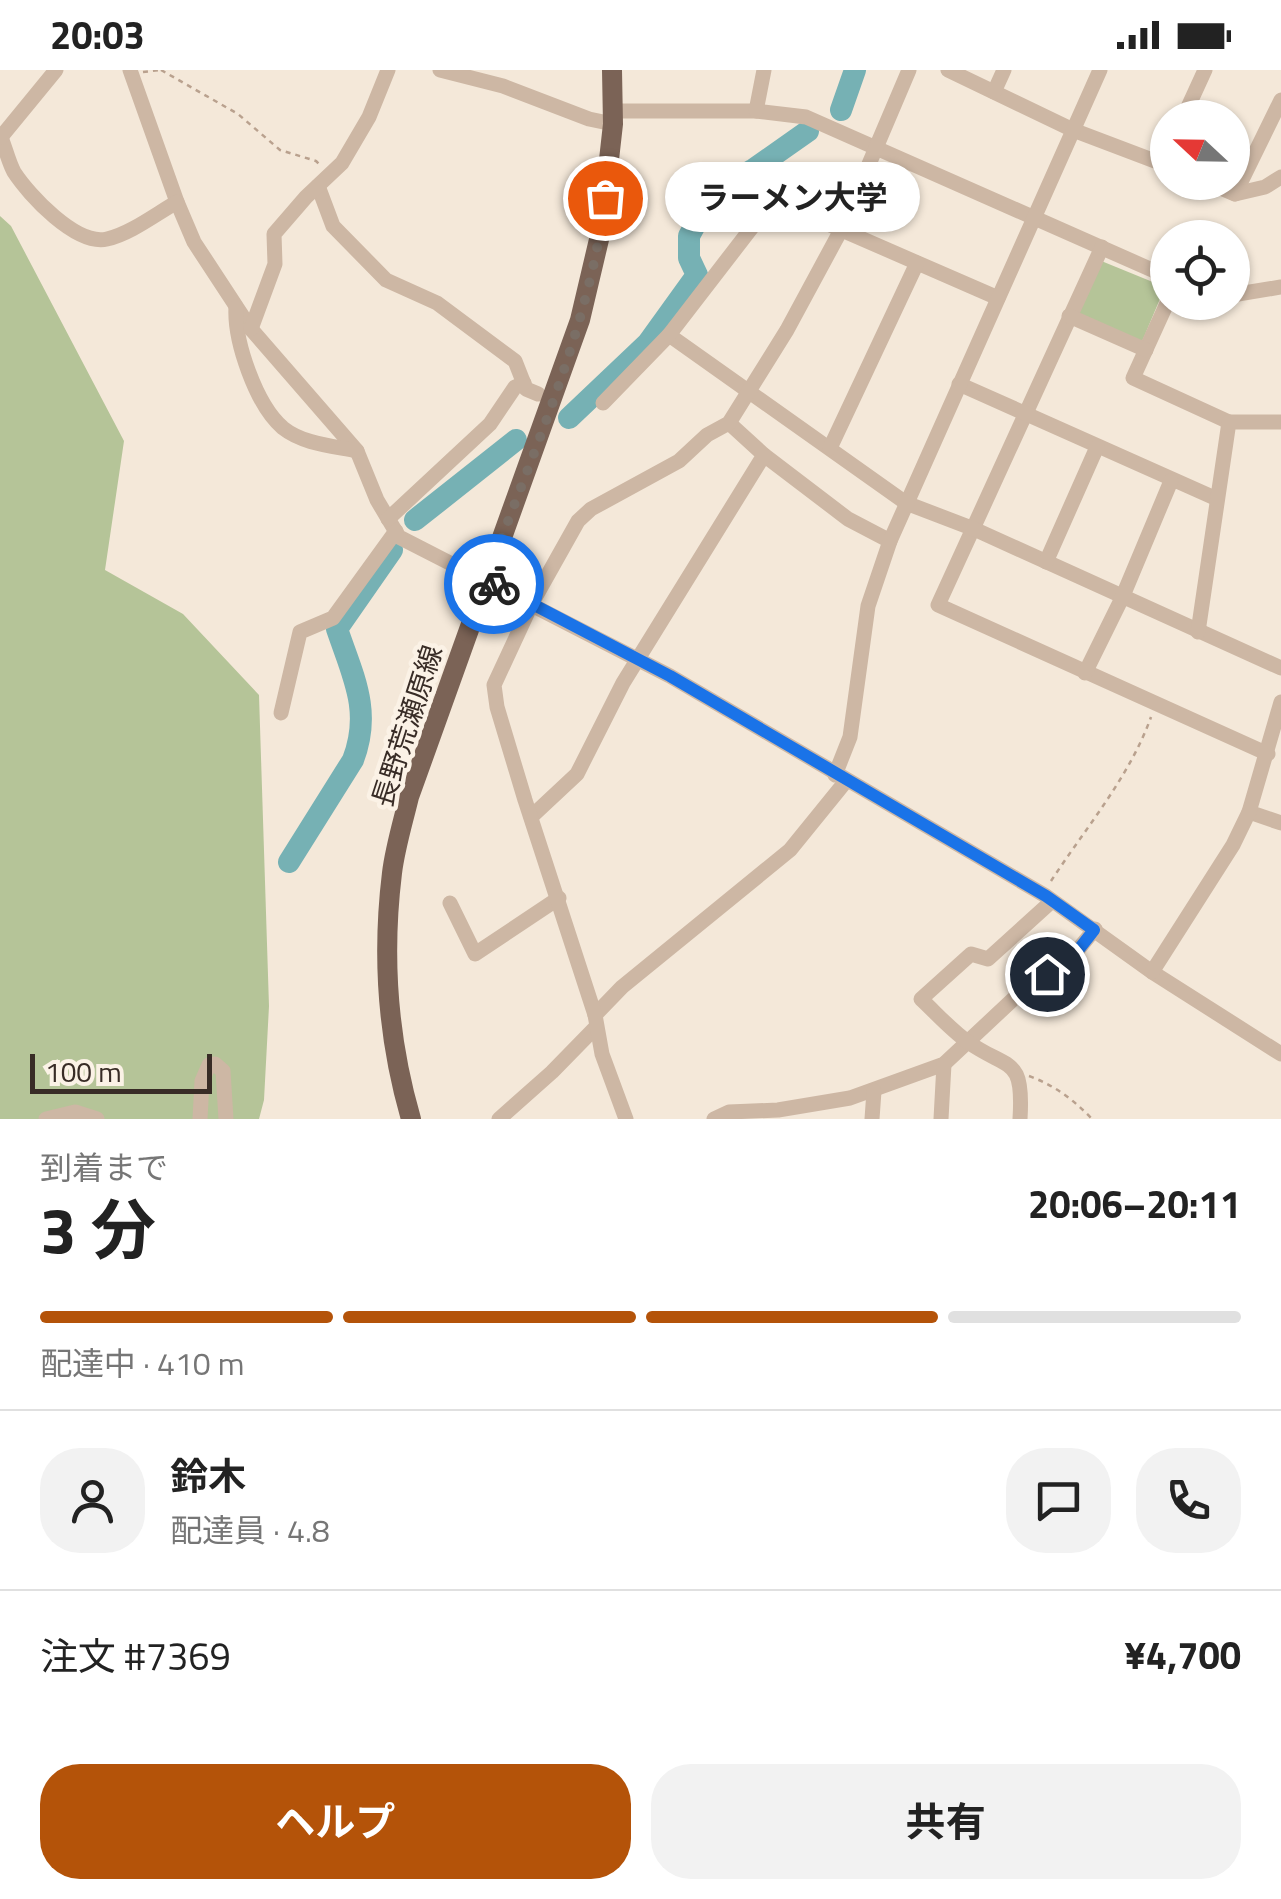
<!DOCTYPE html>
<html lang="ja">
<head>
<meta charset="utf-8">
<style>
  body { margin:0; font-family:"Titillium Web","Noto Sans JP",sans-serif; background:#f2f2f2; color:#222; height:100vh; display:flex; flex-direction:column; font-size:38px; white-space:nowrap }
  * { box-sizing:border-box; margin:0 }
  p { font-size:32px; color:#767676 }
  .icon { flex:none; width:55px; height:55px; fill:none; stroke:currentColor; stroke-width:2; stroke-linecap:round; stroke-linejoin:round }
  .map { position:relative; height:1049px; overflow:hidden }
  .drawer { display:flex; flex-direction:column; background:#fff; flex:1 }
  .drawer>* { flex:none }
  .needle { width:65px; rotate:292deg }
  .tools { position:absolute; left:1150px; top:30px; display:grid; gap:20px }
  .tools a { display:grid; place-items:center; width:100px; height:100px; border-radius:50%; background:#fff; box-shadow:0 2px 8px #0004; font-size:50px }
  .scale { position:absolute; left:30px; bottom:25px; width:182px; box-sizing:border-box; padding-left:10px; border:5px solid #382c26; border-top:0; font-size:28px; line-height:35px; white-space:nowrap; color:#382c26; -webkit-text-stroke:8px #fbf2e6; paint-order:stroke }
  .pin { position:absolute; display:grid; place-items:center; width:85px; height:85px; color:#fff; margin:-42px; border:5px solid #fff; border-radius:50%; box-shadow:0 2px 10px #0007 }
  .courier { position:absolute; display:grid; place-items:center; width:100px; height:100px; margin:-50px; border:8px solid #1a73e8; border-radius:50%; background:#fff; color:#222; box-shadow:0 2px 12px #0007 }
  .bubble { position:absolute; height:70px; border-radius:35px; background:#fff; box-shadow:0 2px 8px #0004; font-size:32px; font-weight:700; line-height:70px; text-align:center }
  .head em { font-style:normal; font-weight:700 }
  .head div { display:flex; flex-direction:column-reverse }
  .head { display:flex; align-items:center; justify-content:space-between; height:170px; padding:0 40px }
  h1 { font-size:65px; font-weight:700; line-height:75px }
  .bar { display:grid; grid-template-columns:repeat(4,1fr); gap:15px 10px; align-content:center; height:120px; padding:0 40px }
  .bar i { height:12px; border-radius:8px; background:#e0e0e0 }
  .bar .on { background:#b45309 }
  .bar p { grid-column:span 4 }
  .line { display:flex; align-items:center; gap:25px; padding:0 40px; border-top:2px solid #e0e0e0 }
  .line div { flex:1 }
  .round { display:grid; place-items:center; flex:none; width:105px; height:105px; border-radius:40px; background:#f2f2f2 }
  .button { display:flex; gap:20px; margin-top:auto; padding:20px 40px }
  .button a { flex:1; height:115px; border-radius:40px; background:#b45309; color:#fff; font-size:40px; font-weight:700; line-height:115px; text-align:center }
  .button a+a { background:#f2f2f2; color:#222 }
  .status { display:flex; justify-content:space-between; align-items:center; height:70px; padding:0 50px; background:#fff; direction:ltr }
  .status svg { height:28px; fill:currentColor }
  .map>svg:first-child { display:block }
  .green { fill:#b5c498 }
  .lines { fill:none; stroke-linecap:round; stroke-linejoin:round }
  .river { stroke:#76b1b4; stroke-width:22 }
  .path { stroke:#b9a18e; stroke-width:2.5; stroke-dasharray:5 5; stroke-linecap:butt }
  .minor { stroke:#cdb7a4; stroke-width:15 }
  .major { stroke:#7b6356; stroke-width:20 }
  .done { stroke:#7a6e65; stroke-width:10; stroke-dasharray:0 18 }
  .route { stroke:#1a73e8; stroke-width:12 }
  .labels { text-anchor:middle; stroke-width:9; stroke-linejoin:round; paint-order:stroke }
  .street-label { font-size:28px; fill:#382c26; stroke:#fbf2e6 }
</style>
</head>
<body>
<div class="status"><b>20:03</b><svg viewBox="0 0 49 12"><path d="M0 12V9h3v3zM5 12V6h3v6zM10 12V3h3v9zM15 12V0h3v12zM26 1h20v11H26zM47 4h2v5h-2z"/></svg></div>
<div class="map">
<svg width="1281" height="1049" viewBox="0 0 1281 1049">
  <rect width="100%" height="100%" fill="#f4e8d9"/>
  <g class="green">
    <polygon points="0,146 11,156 124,371 105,500 183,544 259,625 269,936 264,1030 259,1049 0,1049"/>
    <polygon points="1094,188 1165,217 1141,274 1075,246"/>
  </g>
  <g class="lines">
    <g class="river">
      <polyline points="841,40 855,0"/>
      <polyline points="569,348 648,273 697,205 689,188 689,166 713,122 754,99 808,61"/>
      <polyline points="415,450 516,370"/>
      <path d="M289 792 353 690C372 641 353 606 337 559L392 480"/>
    </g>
    <g class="path">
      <polyline points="161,0 238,44 280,80 316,91 321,96"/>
      <polyline points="143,2 160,0"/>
      <path d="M1051 811C1085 759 1130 706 1151 647"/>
      <path d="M1029 1006C1054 1015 1074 1030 1092 1049"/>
    </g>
    <g class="minor">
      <polyline points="130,0 177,132 194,172 251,259 357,381 377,430 399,467 670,606 1046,826 1152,902 1281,984"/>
      <polyline points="440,0 503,16 589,49 613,54"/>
      <polyline points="948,0 1073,60 1168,96"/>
      <polyline points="994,22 1004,0"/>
      <polyline points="614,41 756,41 806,47 1168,207"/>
      <polyline points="756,41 764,0"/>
      <polyline points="1183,48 1205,0"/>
      <path d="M0 65C5 76 8 91 14 102 29 125 76 176 107 169 130 164 156 144 177 132"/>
      <polyline points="1,67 56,0"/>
      <polyline points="1207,112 1235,124 1281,30"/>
      <polyline points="318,116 333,156 386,210 437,233 515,291 526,319 538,324"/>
      <polyline points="1235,124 1265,117 1281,107"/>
      <polyline points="1102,177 938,535 1268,684"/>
      <polyline points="1232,225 1281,217"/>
      <polyline points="1168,231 1133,308 1229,352"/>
      <path d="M236 237C234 271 256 335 283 358 303 374 333 376 357 381"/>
      <polyline points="1069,246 1146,280"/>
      <polyline points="251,259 275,194 274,164 306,127 342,93 369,47 388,0"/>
      <polyline points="669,265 906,433 974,459 1281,598"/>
      <polyline points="959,314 1217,429"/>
      <polyline points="603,333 669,265 773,130 998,228"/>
      <polyline points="830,378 917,193"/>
      <polyline points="764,385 848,449 890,471"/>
      <polyline points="388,449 490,354 515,317 524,313"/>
      <polyline points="1046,492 1097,377"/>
      <polyline points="1198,562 1229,352 1281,352"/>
      <polyline points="1085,603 1122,528 1171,411"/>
      <polyline points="281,643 300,562 333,548 396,461"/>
      <polyline points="835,705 850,667 868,536 890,471 1100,0"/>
      <polyline points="1249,742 1281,753"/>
      <polyline points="531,747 577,704 623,613 764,385 729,353"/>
      <polyline points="450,833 475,884 559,828"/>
      <polyline points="1152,902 1233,775 1249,742 1281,632"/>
      <polyline points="595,945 622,917 790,780 846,711"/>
      <polyline points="46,1049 75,1042 97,1049"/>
      <polyline points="200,1049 202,1011 209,995 215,994 223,1001 226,1049"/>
      <polyline points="499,1049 552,1002 595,958"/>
      <polyline points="626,1049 602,984 595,945 525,730 497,637 494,615 532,533 578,451 591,439 679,391 707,365 729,353 787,260 841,160 909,0"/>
      <polyline points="714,1049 729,1042 778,1040 850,1028 944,994 1023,920 1071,888 1095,859"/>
      <polyline points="872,1049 874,1021"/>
      <polyline points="941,1049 944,994"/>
      <path d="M1020 1049C1024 985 1009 1001 968 972 951 960 936 943 921 929L971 884 988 889 1052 831"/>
    </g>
    <path class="major" d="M411 1049C388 970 382 885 392 803 395 778 403 752 409 727L580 250 601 161 613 54 612 0"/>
  </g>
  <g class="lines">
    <path class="done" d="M494 514 486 510C531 386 589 260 605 128"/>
    <polyline class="route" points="494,514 670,606 1046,826 1094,860 1072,888 1047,904"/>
  </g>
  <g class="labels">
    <g class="street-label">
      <text transform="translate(407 656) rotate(-72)" y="10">長野荒瀬原線</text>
    </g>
  </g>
</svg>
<div class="tools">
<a><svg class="needle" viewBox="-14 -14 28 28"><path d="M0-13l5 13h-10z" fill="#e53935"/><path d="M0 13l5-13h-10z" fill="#767676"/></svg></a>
<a><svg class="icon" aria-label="locate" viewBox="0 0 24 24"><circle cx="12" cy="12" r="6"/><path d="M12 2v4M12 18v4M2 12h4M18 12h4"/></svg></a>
</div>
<div class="scale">100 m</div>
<div class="pin" style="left:605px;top:128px;background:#ea580c"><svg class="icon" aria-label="bag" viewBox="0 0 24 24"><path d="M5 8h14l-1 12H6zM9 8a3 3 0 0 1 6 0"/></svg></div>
<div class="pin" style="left:1047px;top:904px;background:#1f2937"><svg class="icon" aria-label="home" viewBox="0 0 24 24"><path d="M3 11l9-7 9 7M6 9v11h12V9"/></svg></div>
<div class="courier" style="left:494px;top:514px"><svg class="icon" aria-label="bike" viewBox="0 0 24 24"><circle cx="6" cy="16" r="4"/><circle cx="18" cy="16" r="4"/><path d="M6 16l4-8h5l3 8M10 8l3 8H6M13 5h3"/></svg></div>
<div class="bubble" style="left:665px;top:92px;width:255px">ラーメン大学</div>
</div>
<section class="drawer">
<div class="head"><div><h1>3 分</h1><p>到着まで</p></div><em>20:06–20:11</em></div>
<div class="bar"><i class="on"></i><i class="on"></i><i class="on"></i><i></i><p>配達中 · 410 m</p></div>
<div class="line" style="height:180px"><a class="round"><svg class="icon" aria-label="person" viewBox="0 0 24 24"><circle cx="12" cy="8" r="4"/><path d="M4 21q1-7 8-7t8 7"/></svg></a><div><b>鈴木</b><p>配達員 · 4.8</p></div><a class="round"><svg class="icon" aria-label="chat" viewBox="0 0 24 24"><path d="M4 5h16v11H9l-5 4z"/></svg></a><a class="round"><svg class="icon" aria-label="phone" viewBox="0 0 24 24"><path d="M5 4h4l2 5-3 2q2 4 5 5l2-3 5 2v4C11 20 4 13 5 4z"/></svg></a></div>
<div class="line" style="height:130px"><div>注文 #7369</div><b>¥4,700</b></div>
<div class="button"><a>ヘルプ</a><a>共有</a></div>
</section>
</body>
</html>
